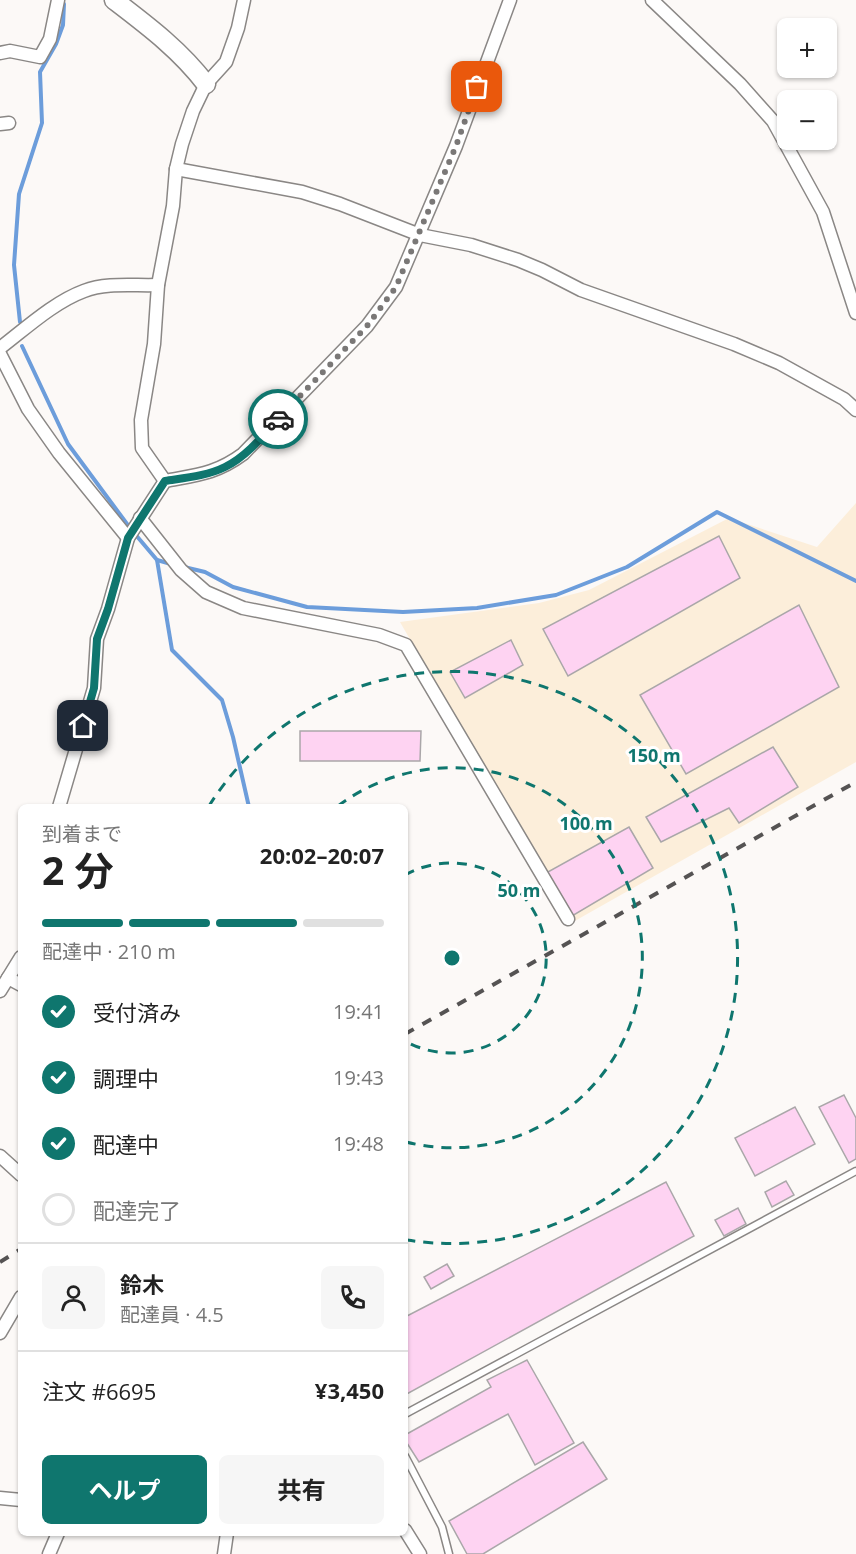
<!DOCTYPE html>
<html lang="ja">
<head>
<meta charset="utf-8">
<style>
  body { margin:0; font-family:"Open Sans","Noto Sans JP",sans-serif; background:#f6f6f6; color:#222; height:100vh; display:flex; flex-direction:column; font-size:22px; white-space:nowrap }
  * { box-sizing:border-box; margin:0 }
  p { font-size:20px; color:#767676 }
  .icon { flex:none; width:33px; height:33px; fill:none; stroke:currentColor; stroke-width:2; stroke-linecap:round; stroke-linejoin:round }
  .map { position:relative; flex:1; overflow:hidden }
  .details { position:absolute; left:18px; top:804px; width:390px; height:732px; display:flex; flex-direction:column; background:#fff; border-radius:9px; box-shadow:0 2px 4px #0004 }
  .details>* { flex:none }
  .controls { position:absolute; left:777px; top:18px; display:grid; gap:12px }
  .controls a { display:grid; place-items:center; width:60px; height:60px; border-radius:9px; background:#fff; box-shadow:0 2px 4px #0004; font-size:30px }
  .pin { position:absolute; display:grid; place-items:center; width:51px; height:51px; color:#fff; margin:-26px; border-radius:12px; box-shadow:0 3px 9px #0006 }
  .courier { position:absolute; display:grid; place-items:center; width:60px; height:60px; margin:-30px; border:4px solid #0f766e; border-radius:50%; background:#fff; color:#222; box-shadow:0 2px 8px #0007 }
  .summary em { font-style:normal; font-weight:700 }
  .summary div { display:flex; flex-direction:column-reverse }
  .summary { display:flex; align-items:center; justify-content:space-between; height:102px; padding:0 24px }
  h1 { font-size:39px; font-weight:700; line-height:45px }
  .bar { display:grid; grid-template-columns:repeat(4,1fr); gap:9px 6px; align-content:center; height:72px; padding:0 24px }
  .bar i { height:8px; border-radius:4px; background:#e0e0e0 }
  .bar .on { background:#0f766e }
  .bar p { grid-column:span 4 }
  .line { display:flex; align-items:center; gap:15px; padding:0 24px; border-top:2px solid #e0e0e0 }
  .line div { flex:1 }
  .round { display:grid; place-items:center; flex:none; width:63px; height:63px; border-radius:9px; background:#f6f6f6 }
  ol { padding:0 24px; list-style:none }
  li { display:flex; align-items:center; gap:18px; height:66px }
  li p { margin-inline-start:auto }
  li .icon { padding:6px; border-radius:50%; background:#0f766e; color:#fff; stroke-width:4 }
  li:last-child { color:#767676 }
  li i { width:33px; height:33px; border:3px solid #e0e0e0; border-radius:50% }
  .cta { display:flex; gap:12px; margin-top:auto; padding:12px 24px }
  .cta a { flex:1; height:69px; border-radius:9px; background:#0f766e; color:#fff; font-size:24px; font-weight:700; line-height:69px; text-align:center }
  .cta a+a { background:#f6f6f6; color:#222 }
  .map>svg:first-child { display:block }
  .industrial { fill:#fceeda }
  .lines { fill:none; stroke-linecap:round; stroke-linejoin:round }
  .stream { stroke:#6c9ddb; stroke-width:4 }
  .building { fill:#fed3f2; stroke:#aaa7a9; stroke-width:1.5 }
  .lane-casing { stroke:#8a8785; stroke-width:9 }
  .street-casing { stroke:#8a8785; stroke-width:15 }
  .secondary-casing { stroke:#8a8785; stroke-width:21 }
  .lane { stroke:#fff; stroke-width:6 }
  .street { stroke:#fff; stroke-width:12 }
  .secondary { stroke:#fff; stroke-width:18 }
  .rail { stroke:#555353; stroke-width:4; stroke-dasharray:10 10; stroke-linecap:butt }
  .done { stroke:#7a7877; stroke-width:6; stroke-dasharray:0 10.8 }
  .route { stroke:#0f766e; stroke-width:8 }
  .ring { fill:none; stroke:#0f766e; stroke-width:3; stroke-dasharray:10 8 }
  .centre { fill:#0f766e; stroke:#fff; stroke-width:3 }
  .ring-label { font-size:18px; text-anchor:middle; font-weight:bold; fill:#0f766e; stroke:#fff; stroke-width:6; stroke-linejoin:round; paint-order:stroke }
</style>
</head>
<body>
<div class="map">
<svg width="856" height="1554" viewBox="0 0 856 1554">
  <rect width="100%" height="100%" fill="#fcf9f7"/>
  <polygon class="industrial" points="856,503 856,762 573,922 400,622 539,603 589,590 729,518 817,547"/>
  <g class="lines">
    <g class="stream">
      <polyline points="20,322 14,265 19,194 42,123 40,72 56,44 63,25 64,4"/>
      <polyline points="22,346 68,444 130,528"/>
      <polyline points="135,534 157,560 172,650 222,700 233,737 249,807"/>
      <polyline points="157,560 171,564"/>
      <polyline points="184,567 205,572 233,587 307,607 403,612 477,608 556,595 627,567 717,512 856,581"/>
    </g>
  </g>
  <g class="building">
    <polygon points="719,536 740,578 568,676 543,629"/>
    <polygon points="799,605 839,687 686,774 640,695"/>
    <polygon points="511,640 523,665 465,698 450,672"/>
    <polygon points="300,731 421,731 420,761 300,761"/>
    <polygon points="773,747 798,787 739,823 729,808 661,842 646,817"/>
    <polygon points="629,827 653,868 572,916 546,873"/>
    <polygon points="844,1095 856,1118 856,1159 849,1163 819,1107"/>
    <polygon points="795,1107 815,1144 755,1176 735,1138"/>
    <polygon points="786,1181 794,1195 772,1207 765,1192"/>
    <polygon points="666,1182 694,1236 405,1395 405,1317"/>
    <polygon points="738,1208 746,1224 724,1236 715,1220"/>
    <polygon points="447,1264 454,1276 431,1289 424,1277"/>
    <polygon points="527,1360 574,1443 535,1465 508,1414 419,1462 405,1440 405,1435 491,1387 487,1380"/>
    <polygon points="583,1442 607,1479 483,1554 467,1554 449,1521"/>
  </g>
  <g class="lines">
    <defs>
      <g id="lane">
        <polyline points="405,1414 856,1171"/>
        <polyline points="405,1456 442,1527 449,1554"/>
      </g>
      <g id="street">
        <polyline points="652,0 740,84 773,121 823,212 856,313"/>
        <polyline points="0,53 10,51 40,57 50,39 58,0"/>
        <polyline points="0,124 9,123"/>
        <polyline points="176,169 302,192 340,204 420,235 471,245 518,260 542,270 581,290 734,344 779,363 844,399 856,410"/>
        <path d="M0 348C25 329 54 302 84 291 107 282 134 286 158 285"/>
        <polyline points="0,354 28,409 59,453 128,538"/>
        <polyline points="165,481 142,448 141,420 154,344 158,285 173,206 176,169 182,144 193,111 206,84 226,62 238,28 244,0"/>
        <polyline points="140,518 181,570 206,592 243,608 379,635 406,645 568,919"/>
        <path d="M59 807 94 688 97 639 108 609 128 538 165 481C196 475 216 474 243 454L367 326 396 287 456 146 510 0"/>
        <polyline points="8,978 21,985"/>
        <polyline points="0,991 21,957"/>
        <polyline points="0,1156 21,1175"/>
        <polyline points="0,1333 21,1297"/>
        <polyline points="0,1498 21,1500"/>
        <polyline points="405,1530 420,1554"/>
        <polyline points="49,1554 58,1533"/>
        <polyline points="224,1554 227,1533"/>
      </g>
      <path id="secondary" d="M114 0C148 26 180 50 206 84"/>
    </defs>
    <use href="#lane" class="lane-casing"/>
    <use href="#street" class="street-casing"/>
    <use href="#secondary" class="secondary-casing"/>
    <use href="#lane" class="lane"/>
    <use href="#street" class="street"/>
    <use href="#secondary" class="secondary"/>
    <g class="rail">
      <polyline points="405,1034 856,782"/>
      <polyline points="0,1262 21,1249"/>
    </g>
  </g>
  <g class="lines">
    <polyline class="done" points="278,419 367,326 396,287 456,146 477,87"/>
    <path class="route" d="M83 726 94 688 97 639 108 609 128 538 165 481C184 478 207 476 225 467 246 457 263 436 278 419"/>
  </g>
  <g class="ring">
    <path d="M405 875A95 95 0 1 1 405 1041"/>
    <path d="M338 806A190 190 0 1 1 406 1142"/>
    <path d="M209 806A286 286 0 1 1 407 1240"/>
  </g>
  <circle cx="452" cy="958" r="9" class="centre"/>
  <g class="ring-label">
    <text x="654" y="762">150 m</text>
    <text x="586" y="830">100 m</text>
    <text x="519" y="897">50 m</text>
  </g>
</svg>
<div class="controls">
<a>+</a>
<a>−</a>
</div>
<div class="pin" style="left:477px;top:87px;background:#ea580c"><svg class="icon" aria-label="bag" viewBox="0 0 24 24"><path d="M5 8h14l-1 12H6zM9 8a3 3 0 0 1 6 0"/></svg></div>
<div class="pin" style="left:83px;top:726px;background:#1f2937"><svg class="icon" aria-label="home" viewBox="0 0 24 24"><path d="M3 11l9-7 9 7M6 9v11h12V9"/></svg></div>
<div class="courier" style="left:278px;top:419px"><svg class="icon" aria-label="car" viewBox="0 0 24 24"><path d="M5 17H2v-5l4-1 3-4h7l3 4 3 1v5h-3M9 17h6M6 11h13"/><circle cx="7" cy="17" r="2"/><circle cx="17" cy="17" r="2"/></svg></div>
<section class="details">
<div class="summary"><div><h1>2 分</h1><p>到着まで</p></div><em>20:02–20:07</em></div>
<div class="bar"><i class="on"></i><i class="on"></i><i class="on"></i><i></i><p>配達中 · 210 m</p></div>
<ol>
<li><svg class="icon" aria-label="check" viewBox="0 0 24 24"><path d="M5 12l5 5 9-10"/></svg>受付済み<p>19:41</p></li>
<li><svg class="icon" aria-label="check" viewBox="0 0 24 24"><path d="M5 12l5 5 9-10"/></svg>調理中<p>19:43</p></li>
<li><svg class="icon" aria-label="check" viewBox="0 0 24 24"><path d="M5 12l5 5 9-10"/></svg>配達中<p>19:48</p></li>
<li><i></i>配達完了</li>
</ol>
<div class="line" style="height:108px"><a class="round"><svg class="icon" aria-label="person" viewBox="0 0 24 24"><circle cx="12" cy="8" r="4"/><path d="M4 21q1-7 8-7t8 7"/></svg></a><div><b>鈴木</b><p>配達員 · 4.5</p></div><a class="round"><svg class="icon" aria-label="phone" viewBox="0 0 24 24"><path d="M5 4h4l2 5-3 2q2 4 5 5l2-3 5 2v4C11 20 4 13 5 4z"/></svg></a></div>
<div class="line" style="height:78px"><div>注文 #6695</div><b>¥3,450</b></div>
<div class="cta"><a>ヘルプ</a><a>共有</a></div>
</section>
</div>
</body>
</html>
